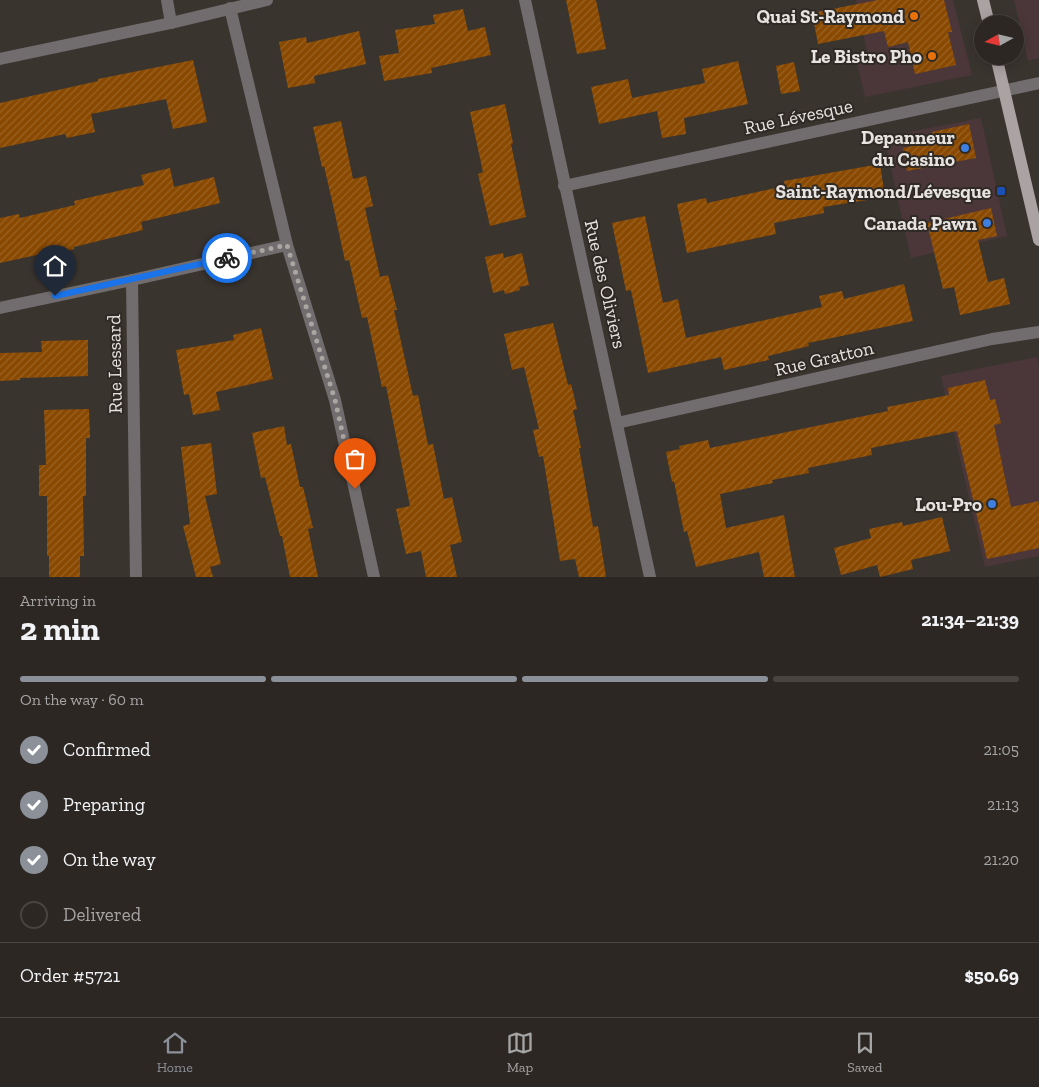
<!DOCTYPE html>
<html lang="en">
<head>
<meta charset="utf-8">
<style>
  body { margin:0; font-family:"Zilla Slab",serif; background:#383330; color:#f1f3f6; height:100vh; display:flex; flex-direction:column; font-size:19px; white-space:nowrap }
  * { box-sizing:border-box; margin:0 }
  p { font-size:16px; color:#a6a5a6 }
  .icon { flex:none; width:28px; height:28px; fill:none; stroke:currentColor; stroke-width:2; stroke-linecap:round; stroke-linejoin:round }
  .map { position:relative; height:577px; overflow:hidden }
  .side { display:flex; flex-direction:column; background:#2c2723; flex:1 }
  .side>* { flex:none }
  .needle { width:32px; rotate:262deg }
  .fabs { position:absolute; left:974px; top:15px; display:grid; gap:10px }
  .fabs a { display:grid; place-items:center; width:50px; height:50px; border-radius:50%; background:#2c2723; box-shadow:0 2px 12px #0003,0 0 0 1px #484441; font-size:25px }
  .pin { position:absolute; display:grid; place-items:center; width:42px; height:42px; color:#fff; margin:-51px -21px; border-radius:50% 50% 50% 0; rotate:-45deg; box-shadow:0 0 5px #0007 }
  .pin .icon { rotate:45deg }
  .courier { position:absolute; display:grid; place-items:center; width:50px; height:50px; margin:-25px; border:4px solid #1a73e8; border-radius:50%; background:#fff; color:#222; box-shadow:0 1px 6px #0007 }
  .head em { font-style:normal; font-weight:700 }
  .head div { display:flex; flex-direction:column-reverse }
  .head { display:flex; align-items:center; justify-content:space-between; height:85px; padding:0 20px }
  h1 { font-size:32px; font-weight:700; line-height:38px }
  .bar { display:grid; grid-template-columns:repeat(4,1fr); gap:8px 5px; align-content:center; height:60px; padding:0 20px }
  .bar i { height:6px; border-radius:4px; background:#484441 }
  .bar .selected { background:#8c9099 }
  .bar p { grid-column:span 4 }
  .line { display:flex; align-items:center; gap:12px; padding:0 20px; border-top:1px solid #484441 }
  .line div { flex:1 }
  ol { padding:0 20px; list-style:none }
  li { display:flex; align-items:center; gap:15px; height:55px }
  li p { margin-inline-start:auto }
  li .icon { padding:5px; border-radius:50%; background:#8c9099; color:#fff; stroke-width:4 }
  li:last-child { color:#a6a5a6 }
  li i { width:28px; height:28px; border:2px solid #484441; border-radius:50% }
  .dock { display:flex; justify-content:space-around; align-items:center; height:70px; border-top:1px solid #484441; background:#2c2723; font-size:14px; color:#a6a5a6 }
  .dock a { display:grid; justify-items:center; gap:2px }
  .dock .selected { color:#8c9099 }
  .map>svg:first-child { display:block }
  .commercial { fill:#4b3739 }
  .building { fill:url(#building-hatch) }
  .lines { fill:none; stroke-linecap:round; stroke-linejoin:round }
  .minor { stroke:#716c6d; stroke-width:12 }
  .major { stroke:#aba2a3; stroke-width:12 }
  .done { stroke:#aaa6a2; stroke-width:5; stroke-dasharray:0 9 }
  .route { stroke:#1a73e8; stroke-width:6 }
  .food-dot { fill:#e8710a; stroke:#302a25; stroke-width:2 }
  .shop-dot { fill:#3f7fe0; stroke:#302a25; stroke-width:2 }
  .transit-dot { fill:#1a4fb4; stroke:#302a25; stroke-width:2 }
  .labels { text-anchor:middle; stroke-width:4; stroke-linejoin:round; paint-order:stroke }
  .poi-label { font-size:19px; font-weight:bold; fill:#e7e3e0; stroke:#302a25; text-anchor:end }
  .street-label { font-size:19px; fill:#e7e3e0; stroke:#302a25 }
</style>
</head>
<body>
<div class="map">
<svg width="1039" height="577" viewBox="0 0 1039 577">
  <defs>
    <pattern id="building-hatch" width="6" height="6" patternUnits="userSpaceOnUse" patternTransform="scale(1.25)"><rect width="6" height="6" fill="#894900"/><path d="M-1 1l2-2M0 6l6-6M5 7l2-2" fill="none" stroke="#9a6325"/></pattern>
  </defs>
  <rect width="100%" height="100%" fill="#3a342f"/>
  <g class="commercial">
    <polygon points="856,0 953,0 972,75 865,97 856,58 868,55"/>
    <polygon points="1014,0 1039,0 1039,58 1028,61"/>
    <polygon points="981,118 1007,236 911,258 884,137"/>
    <polygon points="1037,357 1039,364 1039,556 985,567 941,376"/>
  </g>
  <g class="building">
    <polygon points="566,0 596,0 606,49 577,54"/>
    <polygon points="878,0 944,0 952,32 948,32 956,65 915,74 908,42 888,47 884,31 818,44 812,13"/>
    <polygon points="463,9 468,31 485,27 491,55 431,68 432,73 384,81 379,56 399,53 395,30 435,24 433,15"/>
    <polygon points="359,31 366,64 314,76 315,83 288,88 279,42 306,37 307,43"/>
    <polygon points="193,60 207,122 173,129 166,99 91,114 95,132 67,138 65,134 0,148 0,103 98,81 98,79"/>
    <polygon points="738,61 748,104 684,118 686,134 662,138 657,111 599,124 591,87 628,79 632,98 705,83 702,69"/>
    <polygon points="794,62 800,91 781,94 776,66"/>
    <polygon points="505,104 513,143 511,144 526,217 490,226 478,174 483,172 470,112"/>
    <polygon points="341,121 353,179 366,176 373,206 365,208 380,277 388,275 397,310 394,310 413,396 418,395 428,445 433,444 444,499 452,497 462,542 450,545 457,577 426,577 421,551 406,554 396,509 410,506 386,386 382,387 367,317 362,318 349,260 345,261 335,214 324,166 322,167 313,127"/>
    <polygon points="969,124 976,158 907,171 903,148 934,142 932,132"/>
    <polygon points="880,164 885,197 823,207 824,213 774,223 776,234 687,253 677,204 706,198 707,203 785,186 784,181"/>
    <polygon points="170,168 174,187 214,177 220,203 141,222 143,230 74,247 74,249 51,254 50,252 0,263 0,218 19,214 20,218 75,205 74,201 144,185 141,175"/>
    <polygon points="991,208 997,236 978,240 988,282 1004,278 1010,304 960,315 954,287 943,289 927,223"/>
    <polygon points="645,216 663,303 678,299 686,338 822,307 819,296 842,291 844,299 904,284 913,321 808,343 809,346 768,356 769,360 724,370 721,357 648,373 631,290 626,291 612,223"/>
    <polygon points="503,253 504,258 522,253 529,285 519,287 520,290 505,294 504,290 493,293 485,257"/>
    <polygon points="553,323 568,385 571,384 577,409 573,410 581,448 579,448 593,527 598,526 606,577 579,577 575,559 560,561 543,456 539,457 533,430 539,429 524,367 512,370 504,334"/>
    <polygon points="261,328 273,379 216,392 220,410 193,415 189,394 184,395 176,350 234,340 233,335"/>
    <polygon points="88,340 88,376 20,378 20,380 0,381 0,353 42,352 41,341"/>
    <polygon points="985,380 990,400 995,399 1001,423 994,425 1011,507 1039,501 1039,548 987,559 957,431 871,448 872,455 808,468 809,473 772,480 773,483 720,494 726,528 784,515 795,577 764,577 759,552 696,567 687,531 684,532 674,481 672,482 666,452 680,449 679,446 708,440 710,448 888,411 887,407 949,395 948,388"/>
    <polygon points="89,409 90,438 86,438 86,496 83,496 84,556 80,556 80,577 49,577 49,556 47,556 47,496 39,496 39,465 46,465 44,410"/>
    <polygon points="284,426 287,445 291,444 300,487 303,487 313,528 308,529 318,577 290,577 282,536 280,536 265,477 261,478 252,433"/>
    <polygon points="211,443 217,494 205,496 221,564 210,567 213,577 196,577 183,526 190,524 181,447"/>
    <polygon points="942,517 950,551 911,560 913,569 880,577 877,565 841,575 834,548 871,538 869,529 902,522 903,526"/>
  </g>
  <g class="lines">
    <g class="minor">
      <polyline points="167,0 171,23"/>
      <polyline points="525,0 650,577"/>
      <polyline points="230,8 287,245 335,400 374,577"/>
      <polyline points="0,59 171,23 267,0"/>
      <polyline points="564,186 1039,83"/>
      <polyline points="0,308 132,280"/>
      <polyline points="617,423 992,339 1039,332"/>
      <polyline points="136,577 132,280 287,245"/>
    </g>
    <g class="major">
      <polyline points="983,0 989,24"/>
      <polyline points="996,56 1039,240"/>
    </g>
  </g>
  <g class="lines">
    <polyline class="done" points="227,258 287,245 335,400 355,489"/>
    <polyline class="route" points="55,296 227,258"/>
  </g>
  <g class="food-dot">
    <circle cx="914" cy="16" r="5"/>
    <circle cx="932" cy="56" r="5"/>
  </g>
  <g class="shop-dot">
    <circle cx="965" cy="148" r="5"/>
    <circle cx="987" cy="223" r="5"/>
    <circle cx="992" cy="504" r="5"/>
  </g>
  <rect class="transit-dot" x="996" y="186" width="10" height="10" rx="2.5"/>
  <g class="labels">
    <g class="poi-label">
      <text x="904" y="23">Quai St-Raymond</text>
      <text x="922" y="63">Le Bistro Pho</text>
      <text x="955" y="144">Depanneur<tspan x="955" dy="22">du Casino</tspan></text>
      <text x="991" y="198">Saint-Raymond/Lévesque</text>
      <text x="977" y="230">Canada Pawn</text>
      <text x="982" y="511">Lou-Pro</text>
    </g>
    <g class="street-label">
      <text transform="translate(798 116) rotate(-12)" y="7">Rue Lévesque</text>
      <text transform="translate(606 284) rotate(77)" y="7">Rue des Oliviers</text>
      <text transform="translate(824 358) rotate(-13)" y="7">Rue Gratton</text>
      <text transform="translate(114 364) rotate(-91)" y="7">Rue Lessard</text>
    </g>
  </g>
</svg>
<div class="fabs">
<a><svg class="needle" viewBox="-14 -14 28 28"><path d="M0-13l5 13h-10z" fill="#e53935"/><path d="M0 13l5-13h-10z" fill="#a6a5a6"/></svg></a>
</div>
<div class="pin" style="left:355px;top:489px;background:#ea580c"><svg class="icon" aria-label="bag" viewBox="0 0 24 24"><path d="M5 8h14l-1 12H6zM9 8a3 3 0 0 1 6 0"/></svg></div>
<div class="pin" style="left:55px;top:296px;background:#1f2937"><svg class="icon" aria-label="home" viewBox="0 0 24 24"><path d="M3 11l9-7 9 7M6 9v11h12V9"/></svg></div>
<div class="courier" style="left:227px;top:258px"><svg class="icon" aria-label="bike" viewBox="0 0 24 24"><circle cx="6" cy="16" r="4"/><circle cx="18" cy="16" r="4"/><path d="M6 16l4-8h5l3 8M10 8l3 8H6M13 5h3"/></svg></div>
</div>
<section class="side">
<div class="head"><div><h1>2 min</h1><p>Arriving in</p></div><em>21:34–21:39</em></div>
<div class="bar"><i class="selected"></i><i class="selected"></i><i class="selected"></i><i></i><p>On the way · 60 m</p></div>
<ol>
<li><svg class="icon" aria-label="check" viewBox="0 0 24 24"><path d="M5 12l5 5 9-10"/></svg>Confirmed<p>21:05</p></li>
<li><svg class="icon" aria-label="check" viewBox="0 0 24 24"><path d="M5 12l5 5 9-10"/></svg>Preparing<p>21:13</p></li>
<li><svg class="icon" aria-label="check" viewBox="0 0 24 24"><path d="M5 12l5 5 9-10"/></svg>On the way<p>21:20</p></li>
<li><i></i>Delivered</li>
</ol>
<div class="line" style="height:65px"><div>Order #5721</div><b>$50.69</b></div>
</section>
<nav class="dock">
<a class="selected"><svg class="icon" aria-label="home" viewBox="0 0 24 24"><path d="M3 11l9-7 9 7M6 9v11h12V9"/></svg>Home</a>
<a><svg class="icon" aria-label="map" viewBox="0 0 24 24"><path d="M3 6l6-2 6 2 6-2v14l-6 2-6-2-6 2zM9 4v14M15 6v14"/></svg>Map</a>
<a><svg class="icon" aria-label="saved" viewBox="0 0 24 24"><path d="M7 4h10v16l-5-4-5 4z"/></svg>Saved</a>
</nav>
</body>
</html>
